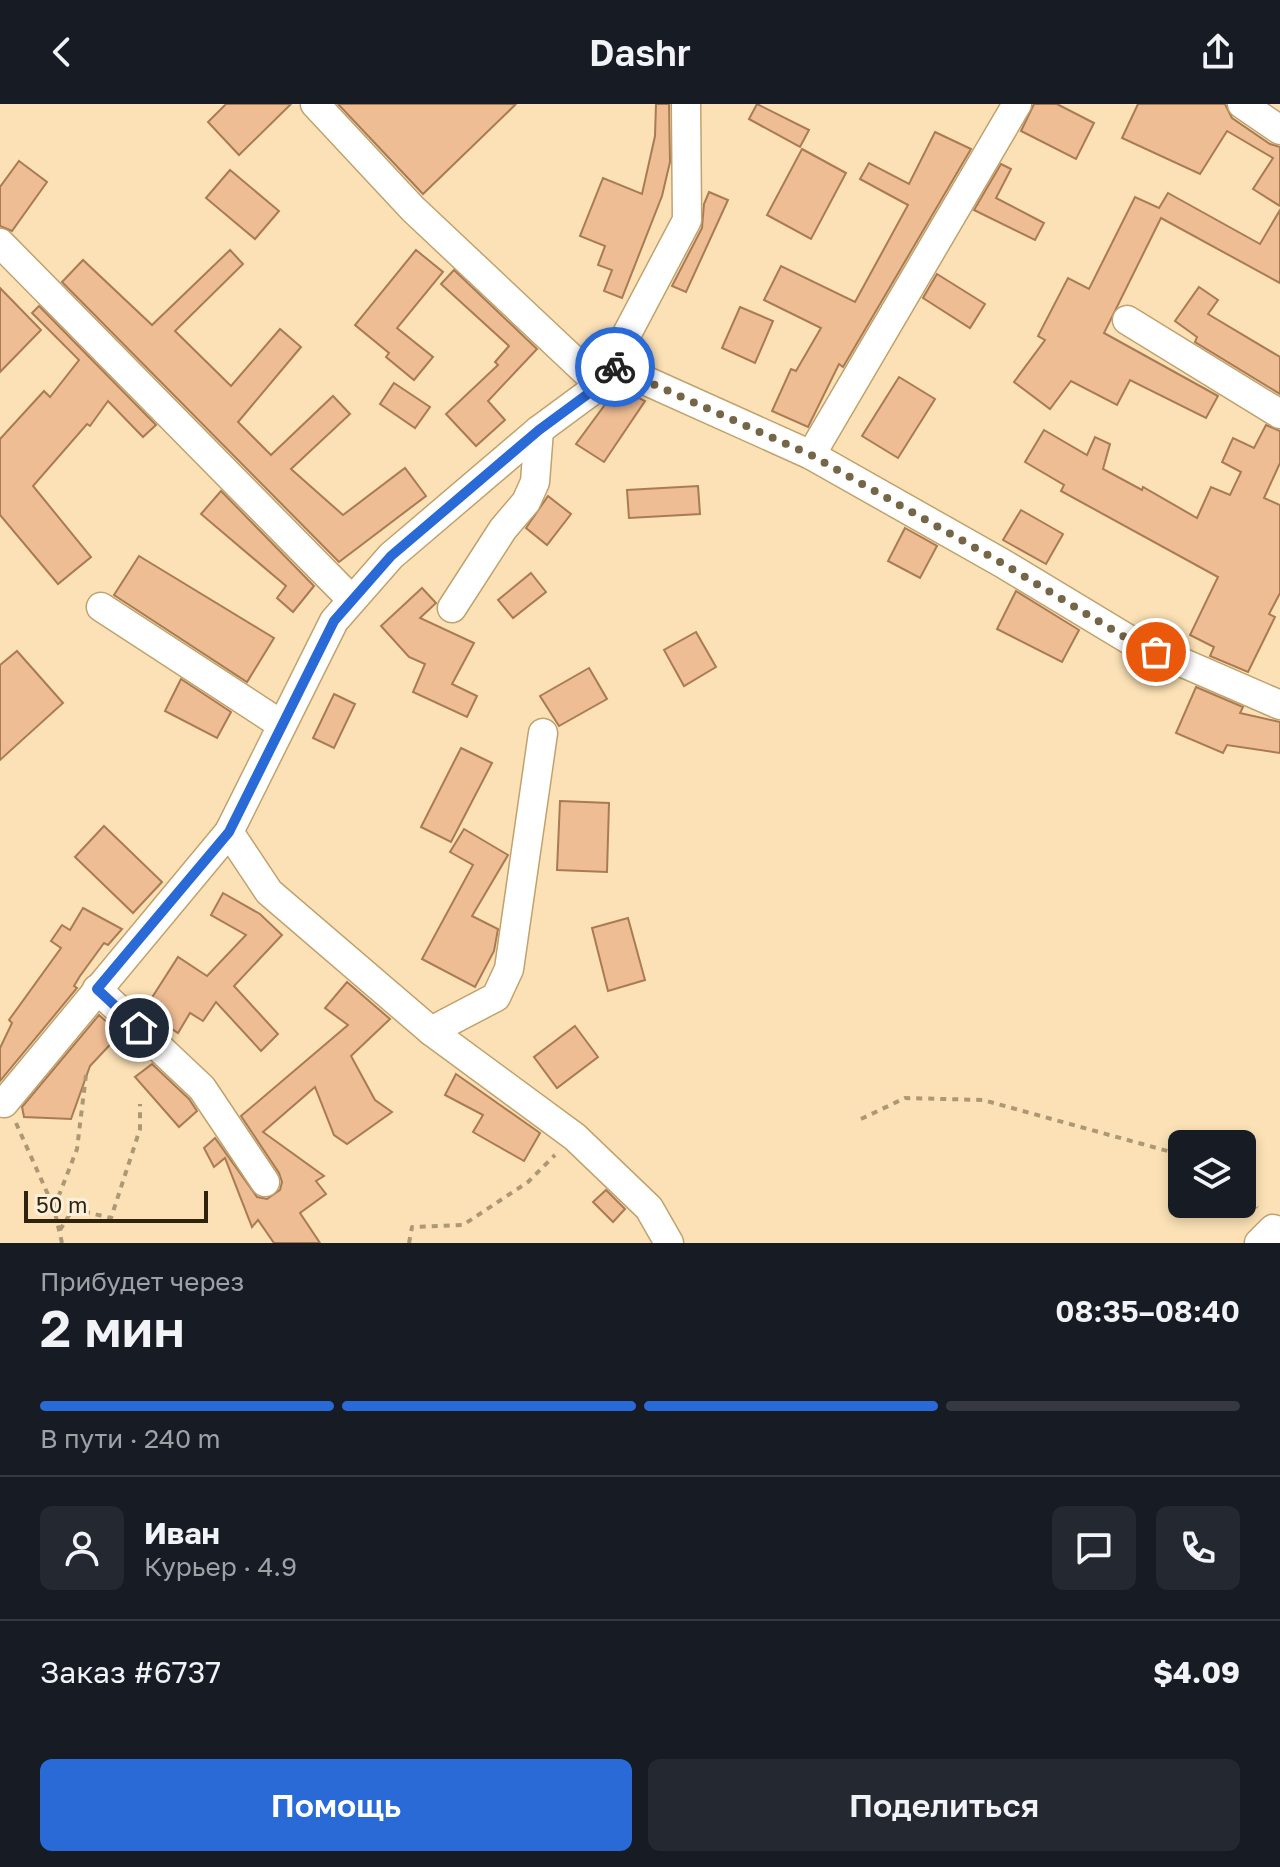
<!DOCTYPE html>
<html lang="ru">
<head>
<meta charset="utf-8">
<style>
  body { margin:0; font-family:"Golos Text",sans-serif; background:#242831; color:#f1f3f6; height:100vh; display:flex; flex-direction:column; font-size:30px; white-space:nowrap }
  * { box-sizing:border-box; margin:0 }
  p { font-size:26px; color:#9ea1a6 }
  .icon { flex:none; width:44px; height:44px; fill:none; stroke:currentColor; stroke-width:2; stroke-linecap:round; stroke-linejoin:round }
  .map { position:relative; height:1139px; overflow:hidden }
  .side { display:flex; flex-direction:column; background:#171b24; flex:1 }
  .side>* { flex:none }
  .controls { position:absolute; left:1168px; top:1026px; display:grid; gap:16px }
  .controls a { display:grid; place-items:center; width:88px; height:88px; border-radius:12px; background:#171b24; box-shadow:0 4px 12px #0003; font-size:40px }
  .scale { position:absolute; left:24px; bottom:20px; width:184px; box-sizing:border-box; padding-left:8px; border:4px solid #2f230d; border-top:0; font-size:22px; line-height:28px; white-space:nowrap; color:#2f230d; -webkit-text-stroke:6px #fdf0da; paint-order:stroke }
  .pin { position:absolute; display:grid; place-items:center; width:68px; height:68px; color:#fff; margin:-34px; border:4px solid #fff; border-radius:50%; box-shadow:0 2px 8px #0007 }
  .courier { position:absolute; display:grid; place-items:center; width:80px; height:80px; margin:-40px; border:6px solid #296ad7; border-radius:50%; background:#fff; color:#222; box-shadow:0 2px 10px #0007 }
  .overview em { font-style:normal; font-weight:600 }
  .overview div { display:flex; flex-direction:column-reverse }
  .overview { display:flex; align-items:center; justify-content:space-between; height:136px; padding:0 40px }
  h1 { font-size:52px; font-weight:600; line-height:60px }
  .bar { display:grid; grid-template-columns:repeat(4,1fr); gap:12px 8px; align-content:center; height:96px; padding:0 40px }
  .bar i { height:10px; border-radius:6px; background:#363941 }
  .bar .selected { background:#296ad7 }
  .bar p { grid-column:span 4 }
  .line { display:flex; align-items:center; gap:20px; padding:0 40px; border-top:2px solid #363941 }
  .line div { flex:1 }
  .round { display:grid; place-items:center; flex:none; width:84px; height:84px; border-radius:12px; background:#242831 }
  .button { display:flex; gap:16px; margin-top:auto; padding:16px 40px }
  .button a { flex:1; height:92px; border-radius:12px; background:#296ad7; color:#fff; font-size:32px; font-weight:600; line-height:92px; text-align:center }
  .button a+a { background:#242831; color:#f1f3f6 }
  header { display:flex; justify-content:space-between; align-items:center; height:104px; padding:0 40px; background:#171b24; font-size:36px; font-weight:600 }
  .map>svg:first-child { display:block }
  .building { fill:#efbd94; stroke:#a97b54; stroke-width:2 }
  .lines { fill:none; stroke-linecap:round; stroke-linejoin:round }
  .street-casing { stroke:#c1a26d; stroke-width:31 }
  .path { stroke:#ad9875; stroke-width:4; stroke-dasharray:6 6; stroke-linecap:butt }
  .street { stroke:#fff; stroke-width:28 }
  .done { stroke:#766648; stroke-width:8; stroke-dasharray:0 14.4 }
  .route { stroke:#296ad7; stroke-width:10 }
</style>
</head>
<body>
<header><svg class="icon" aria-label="back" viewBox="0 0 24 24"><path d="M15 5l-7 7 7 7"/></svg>Dashr<svg class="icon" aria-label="share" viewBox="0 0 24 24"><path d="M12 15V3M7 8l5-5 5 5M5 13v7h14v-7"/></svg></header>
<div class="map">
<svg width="1280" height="1139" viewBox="0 0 1280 1139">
  <rect width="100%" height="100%" fill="#fbe1b5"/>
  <g class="building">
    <polygon points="226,0 291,0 239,51 208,18"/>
    <polygon points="338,0 516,0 423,90"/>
    <polygon points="656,0 669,0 670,58 662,92 622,194 604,187 612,166 598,161 605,142 580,132 603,74 642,90 655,32"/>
    <polygon points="757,0 809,26 800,43 749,15"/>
    <polygon points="1034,0 1057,0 1094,19 1076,55 1021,27"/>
    <polygon points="1138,0 1225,0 1232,14 1270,40 1280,43 1280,102 1253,85 1273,54 1227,27 1200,70 1122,34"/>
    <polygon points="935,28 971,45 843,263 839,260 808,323 772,307 791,265 796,267 821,224 764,196 781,162 855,198 908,101 860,75 869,59 909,80"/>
    <polygon points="802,45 846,69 811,135 767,111"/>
    <polygon points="19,57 47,78 12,127 0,122 0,83"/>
    <polygon points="1001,60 1011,65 996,94 1044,119 1035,136 974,106"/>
    <polygon points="230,66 279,107 255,135 206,94"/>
    <polygon points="709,88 728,96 686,188 672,182 702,124 704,100"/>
    <polygon points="1168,89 1260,140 1280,106 1280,179 1161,114 1104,229 1218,292 1206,314 1130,276 1117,301 1071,277 1050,305 1014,278 1045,236 1038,232 1068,174 1089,185 1135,93 1159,104"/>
    <polygon points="230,146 243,160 175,227 231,282 280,225 301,243 238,318 271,351 333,292 350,310 291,365 343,411 405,364 426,392 339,458 62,178 83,156 152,221"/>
    <polygon points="416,146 443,168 397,224 433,253 414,276 386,253 389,249 355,221"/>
    <polygon points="454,166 537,245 488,297 505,316 476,342 446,310 498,261 495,258 509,242 441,180"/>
    <polygon points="937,170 985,200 970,224 923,194"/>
    <polygon points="1199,183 1218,196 1208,210 1280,253 1280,290 1195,238 1197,233 1175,217"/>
    <polygon points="0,184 41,226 0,268"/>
    <polygon points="39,202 156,321 143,333 108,297 90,322 87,320 33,382 91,453 58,480 0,411 0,335 44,287 50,293 79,256 32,209"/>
    <polygon points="740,203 773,217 755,259 722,244"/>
    <polygon points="899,273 935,295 898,354 862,332"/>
    <polygon points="394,279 430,303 415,324 380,300"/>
    <polygon points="618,283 645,297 604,358 576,340"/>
    <polygon points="1266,321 1280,327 1280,359 1264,394 1280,401 1280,489 1269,510 1275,513 1248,568 1210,552 1214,543 1190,531 1218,473 1061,387 1064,381 1025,358 1044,326 1087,351 1095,333 1110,340 1103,365 1142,386 1143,383 1197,414 1211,383 1230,391 1241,368 1222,358 1233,334 1254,344"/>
    <polygon points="698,382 700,410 629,414 627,386"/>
    <polygon points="221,387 314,482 293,508 277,494 286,482 201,410"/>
    <polygon points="548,392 571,410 547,441 526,424"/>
    <polygon points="1021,406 1063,430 1046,460 1003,436"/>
    <polygon points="905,424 937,442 920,474 888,457"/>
    <polygon points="139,452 274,534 247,578 114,491"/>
    <polygon points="531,469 546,488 513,514 498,496"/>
    <polygon points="422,484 436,499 420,514 474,539 452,580 477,592 467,613 413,588 425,560 409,553 381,522"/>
    <polygon points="1016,487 1079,526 1062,558 997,525"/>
    <polygon points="696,528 716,563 684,582 664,546"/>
    <polygon points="17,547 63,599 0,656 0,561"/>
    <polygon points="589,564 607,595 559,622 540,592"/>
    <polygon points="181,575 231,608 217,634 165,607"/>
    <polygon points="1196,583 1243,603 1240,609 1280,618 1280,649 1227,641 1223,649 1176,629"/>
    <polygon points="334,590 355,600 334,644 313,634"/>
    <polygon points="461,644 492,659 451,738 421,723"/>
    <polygon points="560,697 609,699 607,768 557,766"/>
    <polygon points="104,722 162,778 133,809 75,753"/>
    <polygon points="464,725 508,751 472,812 498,825 494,847 475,883 422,855 473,761 450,748"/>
    <polygon points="223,789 260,810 282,831 234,882 278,930 261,947 216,898 203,917 190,909 178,929 144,906 178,853 207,872 246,831 211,811"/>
    <polygon points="83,804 122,825 108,841 104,839 80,872 74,882 77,884 0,977 0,944 12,919 9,916 61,844 51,837 62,821 70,826"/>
    <polygon points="628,814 645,876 608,887 592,824"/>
    <polygon points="347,878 390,915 351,952 375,996 392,1008 347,1040 334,1031 315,983 263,1028 324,1072 316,1077 326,1090 300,1109 320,1139 274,1139 258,1116 252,1123 225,1054 214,1063 204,1044 215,1034 257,1093 267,1095 280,1086 282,1078 279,1069 241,1012 348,921 325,904"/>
    <polygon points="99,911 120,930 90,962 71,1015 24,1013 22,1003"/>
    <polygon points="575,922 598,953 557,984 534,953"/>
    <polygon points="152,960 189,995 197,1007 179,1023 135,973"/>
    <polygon points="456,970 540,1029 524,1057 473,1028 483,1011 445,991"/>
    <polygon points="606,1086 625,1105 613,1118 593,1098"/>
  </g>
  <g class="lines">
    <defs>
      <g id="street">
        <polyline points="315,0 413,105 600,281"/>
        <polyline points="1242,0 1280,26"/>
        <polyline points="0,139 352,496"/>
        <polyline points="1127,216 1280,310"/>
        <polyline points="611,261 811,351 1002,459 1128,535 1280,601"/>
        <polyline points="811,351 1017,0"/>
        <polyline points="101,503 282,621"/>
        <polyline points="452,504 503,425 526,398 535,378 539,326"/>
        <polyline points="97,885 202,984 265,1078"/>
        <polyline points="431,927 496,893 509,865 543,629"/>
        <polyline points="4,999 229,728"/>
        <polyline points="669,1139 649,1104 575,1033 431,927 269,788 229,728 334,517 391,452 539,326 600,281 687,116 686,0"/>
        <polyline points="1259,1139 1273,1125 1280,1127"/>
      </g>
    </defs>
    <use href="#street" class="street-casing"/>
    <g class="path">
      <polyline points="861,1015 905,994 983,996 1182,1051"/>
      <polyline points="16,1019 54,1104"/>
      <polyline points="1242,1084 1257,1104"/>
      <polyline points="60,1126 73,1105 111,1114 140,1025 140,1000"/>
      <polyline points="62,1139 54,1104 77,1045 86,971"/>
      <polyline points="409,1139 412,1123 463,1121 528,1078 555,1051"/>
    </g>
    <use href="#street" class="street"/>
  </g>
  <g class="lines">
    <polyline class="done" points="615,263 811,351 1002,459 1128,535 1156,548"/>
    <polyline class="route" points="139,924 97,885 229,728 334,517 391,452 539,326 600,281 611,261 615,263"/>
  </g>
</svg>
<div class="controls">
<a><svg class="icon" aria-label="layers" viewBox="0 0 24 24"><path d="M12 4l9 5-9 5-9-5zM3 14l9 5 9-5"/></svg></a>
</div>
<div class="scale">50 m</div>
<div class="pin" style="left:1156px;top:548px;background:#ea580c"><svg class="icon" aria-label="bag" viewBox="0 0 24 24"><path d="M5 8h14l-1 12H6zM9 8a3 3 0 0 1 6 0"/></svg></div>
<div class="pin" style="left:139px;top:924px;background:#1f2937"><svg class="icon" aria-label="home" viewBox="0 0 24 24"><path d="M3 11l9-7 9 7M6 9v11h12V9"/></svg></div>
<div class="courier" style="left:615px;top:263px"><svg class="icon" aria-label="bike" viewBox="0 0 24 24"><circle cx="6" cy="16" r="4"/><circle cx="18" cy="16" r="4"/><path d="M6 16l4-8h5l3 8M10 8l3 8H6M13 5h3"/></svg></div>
</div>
<section class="side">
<div class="overview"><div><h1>2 мин</h1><p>Прибудет через</p></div><em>08:35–08:40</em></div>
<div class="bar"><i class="selected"></i><i class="selected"></i><i class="selected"></i><i></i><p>В пути · 240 m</p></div>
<div class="line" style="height:144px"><a class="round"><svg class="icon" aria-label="person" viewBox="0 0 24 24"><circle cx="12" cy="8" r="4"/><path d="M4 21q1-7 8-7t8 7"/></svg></a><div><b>Иван</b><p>Курьер · 4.9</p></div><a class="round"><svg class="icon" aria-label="chat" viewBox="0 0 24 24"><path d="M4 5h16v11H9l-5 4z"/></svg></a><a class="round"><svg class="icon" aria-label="phone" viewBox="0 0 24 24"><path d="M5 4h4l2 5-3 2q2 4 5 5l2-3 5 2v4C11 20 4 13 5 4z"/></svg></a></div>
<div class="line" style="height:104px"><div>Заказ #6737</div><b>$4.09</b></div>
<div class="button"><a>Помощь</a><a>Поделиться</a></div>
</section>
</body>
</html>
